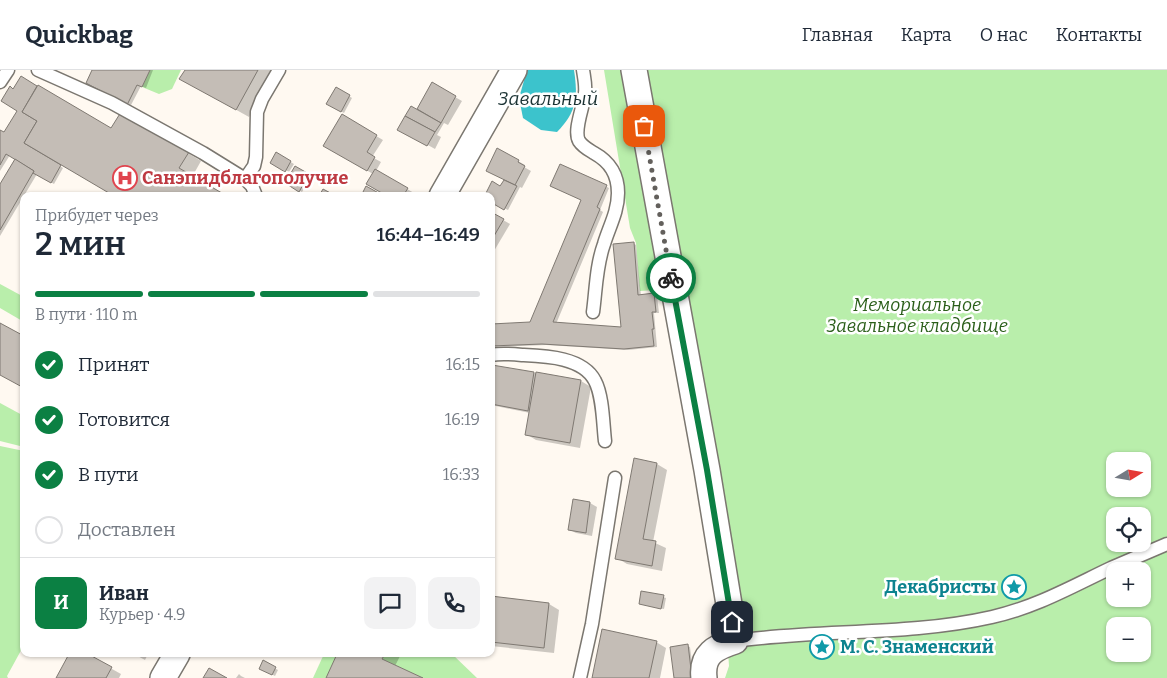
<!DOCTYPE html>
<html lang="ru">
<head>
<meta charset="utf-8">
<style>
  body { margin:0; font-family:Bitter,serif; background:#f2f2f3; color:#1f2937; height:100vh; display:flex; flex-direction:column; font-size:19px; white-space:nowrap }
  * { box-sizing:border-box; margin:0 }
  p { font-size:16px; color:#747a83 }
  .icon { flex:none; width:28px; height:28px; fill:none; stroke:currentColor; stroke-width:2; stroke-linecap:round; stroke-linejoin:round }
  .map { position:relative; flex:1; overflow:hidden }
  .side { position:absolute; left:20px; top:122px; width:475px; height:465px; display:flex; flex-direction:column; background:#fff; border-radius:10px; box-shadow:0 1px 4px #0004 }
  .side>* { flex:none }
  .needle { width:32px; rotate:79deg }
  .tools { position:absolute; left:1106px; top:382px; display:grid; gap:10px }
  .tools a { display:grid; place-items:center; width:45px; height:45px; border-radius:10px; background:#fff; box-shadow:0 1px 4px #0004; font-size:25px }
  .pin { position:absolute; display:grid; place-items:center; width:42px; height:42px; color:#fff; margin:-21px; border-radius:10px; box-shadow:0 2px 8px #0006 }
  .courier { position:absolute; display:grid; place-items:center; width:50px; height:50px; margin:-25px; border:4px solid #0b8043; border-radius:50%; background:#fff; color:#222; box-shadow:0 1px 6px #0007 }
  .headline em { font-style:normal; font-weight:600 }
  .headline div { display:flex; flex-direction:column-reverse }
  .headline { display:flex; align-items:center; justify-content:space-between; height:85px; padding:0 15px }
  h1 { font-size:32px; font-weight:600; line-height:38px }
  .bar { display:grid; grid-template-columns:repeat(4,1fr); gap:8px 5px; align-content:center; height:60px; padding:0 15px }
  .bar i { height:6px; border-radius:4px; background:#e0e1e3 }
  .bar .on { background:#0b8043 }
  .bar p { grid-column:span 4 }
  .line { display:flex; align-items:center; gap:12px; padding:0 15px; border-top:1px solid #e0e1e3 }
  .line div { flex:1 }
  .round { display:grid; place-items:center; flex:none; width:52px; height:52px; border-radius:10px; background:#f2f2f3 }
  ol { padding:0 15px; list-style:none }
  li { display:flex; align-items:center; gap:15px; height:55px }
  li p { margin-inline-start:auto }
  li .icon { padding:5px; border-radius:50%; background:#0b8043; color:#fff; stroke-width:4 }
  li:last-child { color:#747a83 }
  li i { width:28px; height:28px; border:2px solid #e0e1e3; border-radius:50% }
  header { display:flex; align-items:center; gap:30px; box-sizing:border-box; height:70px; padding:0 25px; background:#fff; border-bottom:1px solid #e0e1e3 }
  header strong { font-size:24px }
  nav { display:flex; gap:28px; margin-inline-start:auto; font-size:18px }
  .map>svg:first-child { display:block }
  .green { fill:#b9eeab; fill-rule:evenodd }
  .water { fill:#3cc3cc }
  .shadow { fill:#0003 }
  .building { fill:#c4bdb6; stroke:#7f7972 }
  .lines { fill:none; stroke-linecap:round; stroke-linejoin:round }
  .service-casing { stroke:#7b7770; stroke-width:15 }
  .minor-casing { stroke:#7b7770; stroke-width:28 }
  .service { stroke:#fff; stroke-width:12 }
  .minor { stroke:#fff; stroke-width:25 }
  .done { stroke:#63605c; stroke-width:5; stroke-dasharray:0 9 }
  .route { stroke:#0b8043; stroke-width:6 }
  .labels { text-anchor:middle; stroke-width:5; stroke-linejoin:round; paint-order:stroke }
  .health-label { font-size:18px; font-weight:bold; fill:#be3a42; stroke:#fff; text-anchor:start }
  .park-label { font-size:18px; font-style:italic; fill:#2b5f1a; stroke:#fff }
  .culture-label { font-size:18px; font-weight:bold; fill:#0d838f; stroke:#fff; text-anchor:end }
  .water-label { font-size:19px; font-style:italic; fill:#1b3233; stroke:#fff }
</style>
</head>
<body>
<header>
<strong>Quickbag</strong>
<nav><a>Главная</a><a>Карта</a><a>О нас</a><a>Контакты</a></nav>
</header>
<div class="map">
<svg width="1167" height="608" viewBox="0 0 1167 608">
  <rect width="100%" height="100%" fill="#fff9f1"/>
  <g class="green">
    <polygon points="150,0 181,0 172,19 159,24 142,17"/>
    <path d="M604 0H1167V608H725L729 596 728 581 664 235 656 220 640 221 636 173 630 158ZM1115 391H1142V419H1115ZM1115 446H1142V474H1115ZM1115 501H1142V529H1115ZM1115 556H1142V584H1115Z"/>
    <polygon points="0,214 24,227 24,252 0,238"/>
    <polygon points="0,333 24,346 24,377 0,371"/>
    <polygon points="0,376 24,381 24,575 7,606 8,608 0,608"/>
    <polygon points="324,584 452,584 477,608 313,608"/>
  </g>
  <path class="water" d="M527 0H574C578 28 577 41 557 62L541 60 523 48 519 28Z"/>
  <g class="shadow">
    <polygon points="94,0 153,0 146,18 141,16 131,35 87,13"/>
    <polygon points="186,0 275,0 249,47 181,9"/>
    <polygon points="21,8 112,60 134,51 201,91 192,107 225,126 117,126 30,75 29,77 63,98 54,114 37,104 0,166 0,117 16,88 10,85 0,101 0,62 5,64 19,40 14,20"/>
    <polygon points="432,14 462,31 448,55 444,53 437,65 441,67 435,79 399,59 417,41"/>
    <polygon points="336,18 352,28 344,43 328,33"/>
    <polygon points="342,46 383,70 372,87 381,92 376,101 414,123 412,126 389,126 368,114 373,104 325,76"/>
    <polygon points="498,80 525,95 524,97 531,101 522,118 520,117 508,140 493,133 495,129 487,124 501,118 506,110"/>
    <polygon points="277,84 294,94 289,102 272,93"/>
    <polygon points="561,96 609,118 600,140 603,142 556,254 623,258 633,173 636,175 641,226 654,224 657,226 659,243 654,243 657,277 628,280 546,275 491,277 491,255 531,253 582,130"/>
    <polygon points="295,97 311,107 302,122 286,113"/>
    <polygon points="491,143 510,154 494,181 491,180"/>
    <polygon points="493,296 581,311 591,317 580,378 536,370 526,364 530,343 491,335 491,307"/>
    <polygon points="657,394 667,400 653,472 666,478 662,501 627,494 617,488"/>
    <polygon points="574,431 590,433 597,437 592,466 576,463 570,460"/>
    <polygon points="663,527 666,528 664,539 640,534"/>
    <polygon points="491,528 549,534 559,540 554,583 491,576"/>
    <polygon points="656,572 666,578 660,608 593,608"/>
    <polygon points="687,576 690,577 694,608 675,608"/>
    <polygon points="71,584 85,584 121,604 119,608 57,608"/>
    <polygon points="134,584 148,584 145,590"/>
    <polygon points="338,584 401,584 395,596 420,608 327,608"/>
    <polygon points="263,592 278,600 275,606 260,598"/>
    <polygon points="239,604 241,606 245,608 236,608"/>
  </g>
  <g class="building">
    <polygon points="92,0 150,0 142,17 137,15 127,35 86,13"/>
    <polygon points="185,0 258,0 236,40 179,9"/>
    <polygon points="21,6 37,16 22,42 37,51 24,73 61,95 51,113 33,103 34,101 6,84 0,95 0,60 4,62 17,41 1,31 10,16 13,19"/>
    <polygon points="432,12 456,26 441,53 417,39"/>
    <polygon points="38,15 111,58 121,42 189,82 179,98 227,126 114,126 24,73 37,51 22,42"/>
    <polygon points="336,17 350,25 341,42 326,34"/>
    <polygon points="411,36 441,53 435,62 405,46"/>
    <polygon points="342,44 377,65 367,82 375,87 367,101 323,76"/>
    <polygon points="405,46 435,62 427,76 397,60"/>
    <polygon points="497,78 519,90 518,92 525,96 515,115 486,101"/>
    <polygon points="276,82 291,91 285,102 270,93"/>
    <polygon points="15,89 34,101 0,160 0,114"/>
    <polygon points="560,94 607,115 597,137 600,139 553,252 621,257 613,174 634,172 638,225 654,223 656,242 652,242 654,259 652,259 654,276 624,279 542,274 491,276 491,254 530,252 581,130 550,116"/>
    <polygon points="295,96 309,104 299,122 285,113"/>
    <polygon points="375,99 408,118 403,126 387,126 366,114"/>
    <polygon points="504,110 517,116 504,140 492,133 494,129 491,126 485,125 492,111 500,116"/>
    <polygon points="366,116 384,126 361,126"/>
    <polygon points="323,119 336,126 319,126"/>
    <polygon points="491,142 504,149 491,171"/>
    <polygon points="0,253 24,266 24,318 0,305"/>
    <polygon points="492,295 534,302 528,341 491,334"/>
    <polygon points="536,302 581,310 570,373 525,365"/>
    <polygon points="634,388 657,393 643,469 656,471 652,496 615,489"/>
    <polygon points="573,429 590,432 586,463 568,460"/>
    <polygon points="641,521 664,525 661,539 639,534"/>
    <polygon points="491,526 549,533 544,578 491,572"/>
    <polygon points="602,559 657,571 649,608 592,608"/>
    <polygon points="688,574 692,608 674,608 670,577"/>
    <polygon points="69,584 88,584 112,597 106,608 56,608"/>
    <polygon points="337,584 385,584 382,589 423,608 326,608"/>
    <polygon points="263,590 276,597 272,605 259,599"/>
    <polygon points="209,598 227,608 203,608"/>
  </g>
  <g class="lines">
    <defs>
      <g id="service">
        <polyline points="38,0 112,33 203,83 245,109 252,116 256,126"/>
        <path d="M583 0C584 7 586 15 585 23 584 36 573 60 579 71 583 77 589 80 594 83 610 92 618 104 618 123 618 142 609 157 604 174 596 196 596 220 593 242"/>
        <polyline points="0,12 8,0"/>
        <polyline points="245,109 254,96 256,87 257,42 262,29 279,0"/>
        <path d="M491 285C501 283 512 284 522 285 545 286 583 287 595 311 603 326 603 354 605 371"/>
        <path d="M735 571C821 559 908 566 992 547 1036 537 1071 517 1111 498 1130 490 1148 482 1167 474"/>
        <polyline points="580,608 592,554 615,408"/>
      </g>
      <g id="minor">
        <path d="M634 0 707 400 735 571C716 577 701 584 704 608"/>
        <polyline points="442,126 514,0"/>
        <polyline points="163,608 177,584"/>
      </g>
    </defs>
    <use href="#service" class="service-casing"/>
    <use href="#minor" class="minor-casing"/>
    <use href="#service" class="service"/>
    <use href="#minor" class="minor"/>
  </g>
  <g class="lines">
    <polyline class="done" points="644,56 671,208"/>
    <polyline class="route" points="671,208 707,400 732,552"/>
  </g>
  <defs>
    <symbol id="hospital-ring" viewBox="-11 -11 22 22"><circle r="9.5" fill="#fff" stroke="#e0444e" stroke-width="1.5"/><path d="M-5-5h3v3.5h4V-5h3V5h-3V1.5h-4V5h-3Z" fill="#e0444e"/></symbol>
    <symbol id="sight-ring" viewBox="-11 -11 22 22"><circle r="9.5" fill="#fff" stroke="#0f9aa8" stroke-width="1.5"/><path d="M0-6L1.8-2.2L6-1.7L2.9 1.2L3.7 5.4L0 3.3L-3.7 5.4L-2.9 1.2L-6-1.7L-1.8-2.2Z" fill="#0f9aa8"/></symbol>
  </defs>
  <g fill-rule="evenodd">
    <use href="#hospital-ring" x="111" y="94" width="28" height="28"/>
    <use href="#sight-ring" x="1000" y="503" width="28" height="28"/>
    <use href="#sight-ring" x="808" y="563" width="28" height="28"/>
  </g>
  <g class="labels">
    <g class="health-label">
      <text x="142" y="114">Санэпидблагополучие</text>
    </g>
    <g class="park-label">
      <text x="917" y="241">Мемориальное<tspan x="917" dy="21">Завальное кладбище</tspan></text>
    </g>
    <g class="culture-label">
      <text x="996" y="523">Декабристы</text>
      <text x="840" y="583" text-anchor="start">М. С. Знаменский</text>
    </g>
    <g class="water-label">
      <text x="548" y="35">Завальный</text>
    </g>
  </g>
</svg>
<div class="tools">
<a><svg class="needle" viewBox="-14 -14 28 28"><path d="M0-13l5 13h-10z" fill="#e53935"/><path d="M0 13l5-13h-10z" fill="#747a83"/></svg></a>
<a><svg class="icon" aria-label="locate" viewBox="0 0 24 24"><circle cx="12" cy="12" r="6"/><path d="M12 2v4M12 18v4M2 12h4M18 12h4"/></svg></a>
<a>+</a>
<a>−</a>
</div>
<div class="pin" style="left:644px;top:56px;background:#ea580c"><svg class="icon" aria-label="bag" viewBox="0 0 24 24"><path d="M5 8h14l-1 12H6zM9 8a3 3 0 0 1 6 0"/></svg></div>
<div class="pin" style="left:732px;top:552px;background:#1f2937"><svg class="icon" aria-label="home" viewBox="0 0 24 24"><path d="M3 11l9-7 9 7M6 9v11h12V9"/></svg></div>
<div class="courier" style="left:671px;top:208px"><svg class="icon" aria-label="bike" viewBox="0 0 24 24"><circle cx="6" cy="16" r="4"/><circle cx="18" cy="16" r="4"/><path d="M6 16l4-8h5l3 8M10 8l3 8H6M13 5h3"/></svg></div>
<section class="side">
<div class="headline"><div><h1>2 мин</h1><p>Прибудет через</p></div><em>16:44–16:49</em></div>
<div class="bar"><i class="on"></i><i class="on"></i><i class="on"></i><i></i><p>В пути · 110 m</p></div>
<ol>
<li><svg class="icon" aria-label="check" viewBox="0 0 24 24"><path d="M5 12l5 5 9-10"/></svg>Принят<p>16:15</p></li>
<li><svg class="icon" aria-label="check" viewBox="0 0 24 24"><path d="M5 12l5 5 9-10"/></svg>Готовится<p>16:19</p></li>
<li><svg class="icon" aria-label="check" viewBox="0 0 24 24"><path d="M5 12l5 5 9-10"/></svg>В пути<p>16:33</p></li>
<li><i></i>Доставлен</li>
</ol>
<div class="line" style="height:90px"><b class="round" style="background:#0b8043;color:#fff">И</b><div><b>Иван</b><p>Курьер · 4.9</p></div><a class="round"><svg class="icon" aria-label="chat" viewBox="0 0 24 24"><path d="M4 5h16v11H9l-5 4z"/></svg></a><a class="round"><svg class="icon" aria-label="phone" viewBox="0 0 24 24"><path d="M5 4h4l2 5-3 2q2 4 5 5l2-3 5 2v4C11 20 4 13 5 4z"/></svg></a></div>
</section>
</div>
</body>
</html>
